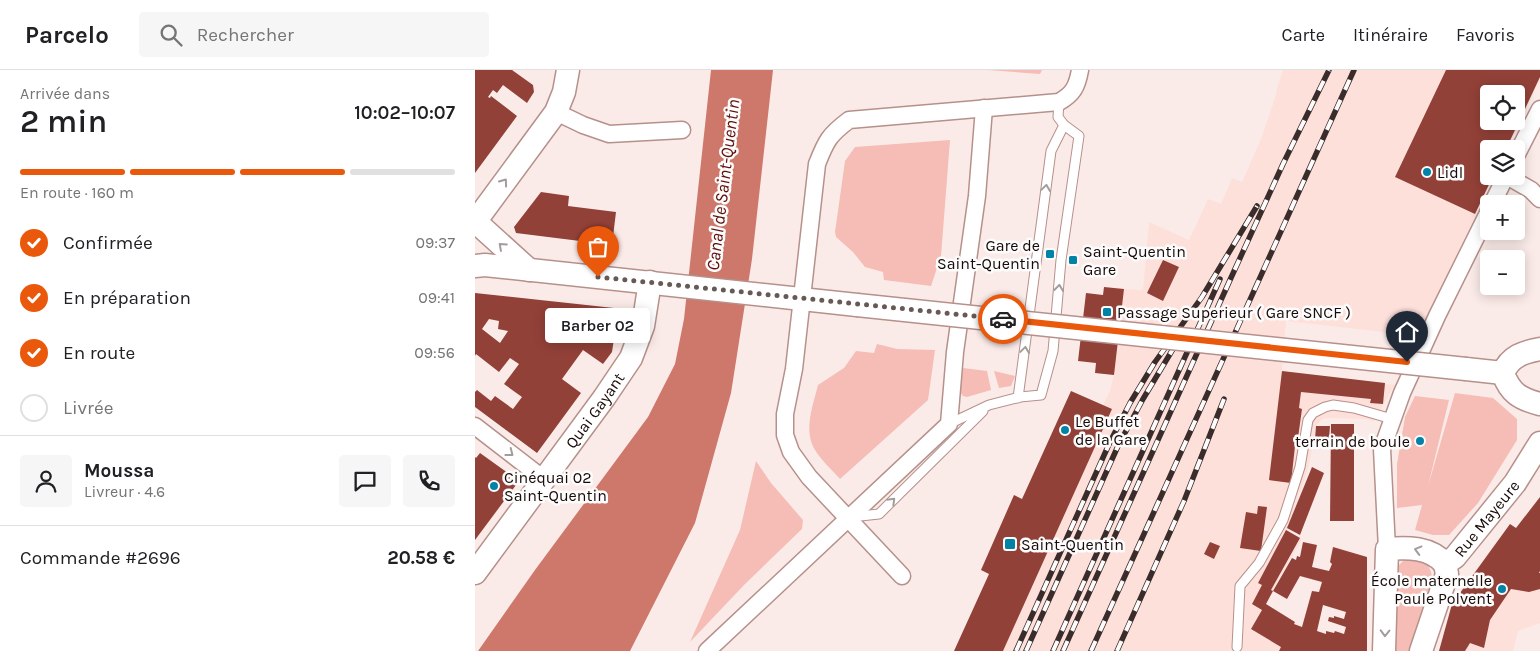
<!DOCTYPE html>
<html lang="fr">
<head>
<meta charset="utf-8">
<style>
  body { margin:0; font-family:Karla,sans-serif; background:#f6f6f6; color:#202124; height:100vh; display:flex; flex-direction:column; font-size:19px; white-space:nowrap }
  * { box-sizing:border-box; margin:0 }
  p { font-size:16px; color:#757577 }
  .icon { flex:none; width:28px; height:28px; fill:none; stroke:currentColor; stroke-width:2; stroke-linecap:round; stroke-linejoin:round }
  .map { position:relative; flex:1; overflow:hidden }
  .panel { display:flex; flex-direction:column; background:#fff; width:475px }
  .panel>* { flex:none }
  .buttons { position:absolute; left:1005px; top:15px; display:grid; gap:10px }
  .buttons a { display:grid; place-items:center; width:45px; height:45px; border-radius:5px; background:#fff; box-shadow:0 2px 12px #0003; font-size:25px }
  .pin { position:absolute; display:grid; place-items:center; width:42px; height:42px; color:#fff; margin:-51px -21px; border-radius:50% 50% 50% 0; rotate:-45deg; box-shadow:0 0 5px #0007 }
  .pin .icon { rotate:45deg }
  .courier { position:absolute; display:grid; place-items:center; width:50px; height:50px; margin:-25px; border:4px solid #ea580c; border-radius:50%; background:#fff; color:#222; box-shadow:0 1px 6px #0007 }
  .bubble { position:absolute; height:35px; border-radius:5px; background:#fff; box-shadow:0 2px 12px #0003; font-size:16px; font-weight:600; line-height:35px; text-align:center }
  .head em { font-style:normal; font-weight:600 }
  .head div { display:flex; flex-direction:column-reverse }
  .head { display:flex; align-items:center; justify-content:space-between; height:85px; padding:0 20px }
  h1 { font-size:32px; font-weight:600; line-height:38px }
  .bar { display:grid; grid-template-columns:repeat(4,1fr); gap:8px 5px; align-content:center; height:60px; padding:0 20px }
  .bar i { height:6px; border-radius:4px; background:#e0e0e0 }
  .bar .selected { background:#ea580c }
  .bar p { grid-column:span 4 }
  .line { display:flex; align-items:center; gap:12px; padding:0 20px; border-top:1px solid #e0e0e0 }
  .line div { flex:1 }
  .round { display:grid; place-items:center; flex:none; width:52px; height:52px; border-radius:5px; background:#f6f6f6 }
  ol { padding:0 20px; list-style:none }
  li { display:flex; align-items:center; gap:15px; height:55px }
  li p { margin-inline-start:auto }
  li .icon { padding:5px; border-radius:50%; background:#ea580c; color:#fff; stroke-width:4 }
  li:last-child { color:#757577 }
  li i { width:28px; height:28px; border:2px solid #e0e0e0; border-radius:50% }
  header { display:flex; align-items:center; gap:30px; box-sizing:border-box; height:70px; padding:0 25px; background:#fff; border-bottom:1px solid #e0e0e0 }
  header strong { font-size:24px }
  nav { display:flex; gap:28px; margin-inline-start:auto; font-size:18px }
  .search { width:350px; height:45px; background:#f6f6f6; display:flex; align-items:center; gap:12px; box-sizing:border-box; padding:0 18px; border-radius:5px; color:#757577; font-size:19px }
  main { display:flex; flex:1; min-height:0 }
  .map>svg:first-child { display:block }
  .built { fill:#fee0db; fill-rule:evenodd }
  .green { fill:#f5bdb5 }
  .water { fill:#ce776b }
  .building { fill:#924138; fill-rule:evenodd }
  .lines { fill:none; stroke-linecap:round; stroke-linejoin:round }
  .lane-casing { stroke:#b6908b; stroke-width:11 }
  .street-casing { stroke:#b6908b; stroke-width:19 }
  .secondary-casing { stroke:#b6908b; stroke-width:25 }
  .lane { stroke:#fff; stroke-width:9 }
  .street { stroke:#fff; stroke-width:16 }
  .secondary { stroke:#fff; stroke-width:22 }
  .rail-casing { stroke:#3a2c2a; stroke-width:5.5 }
  .rail { stroke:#fcfcfc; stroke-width:4; stroke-dasharray:11; stroke-linecap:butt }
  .secondary-bridge-casing { stroke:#b6908b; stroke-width:25; stroke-linecap:butt }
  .secondary-bridge { stroke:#fff; stroke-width:22 }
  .oneway { stroke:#a29d9c }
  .done { stroke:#675956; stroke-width:5; stroke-dasharray:0 9 }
  .route { stroke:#ea580c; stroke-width:6 }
  .poi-dot { fill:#0083a7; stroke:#fcfcfc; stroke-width:2 }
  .labels { text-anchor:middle; stroke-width:5; stroke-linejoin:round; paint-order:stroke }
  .poi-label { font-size:16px; fill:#170a08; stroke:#fcfcfc; text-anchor:start }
  .street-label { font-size:16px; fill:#170a08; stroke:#fcfcfc }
  .water-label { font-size:18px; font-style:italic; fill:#600f0b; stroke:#fcfcfc }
</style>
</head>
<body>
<header>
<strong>Parcelo</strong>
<div class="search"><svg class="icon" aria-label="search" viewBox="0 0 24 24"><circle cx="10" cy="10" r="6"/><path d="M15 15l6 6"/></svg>Rechercher</div>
<nav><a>Carte</a><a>Itinéraire</a><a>Favoris</a></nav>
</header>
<main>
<section class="panel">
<div class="head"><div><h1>2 min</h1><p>Arrivée dans</p></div><em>10:02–10:07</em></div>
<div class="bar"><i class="selected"></i><i class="selected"></i><i class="selected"></i><i></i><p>En route · 160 m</p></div>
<ol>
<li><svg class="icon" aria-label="check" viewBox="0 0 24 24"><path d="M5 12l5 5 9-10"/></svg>Confirmée<p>09:37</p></li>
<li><svg class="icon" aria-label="check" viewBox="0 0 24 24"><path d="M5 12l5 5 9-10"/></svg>En préparation<p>09:41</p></li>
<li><svg class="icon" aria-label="check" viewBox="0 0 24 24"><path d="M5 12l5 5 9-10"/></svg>En route<p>09:56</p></li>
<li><i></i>Livrée</li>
</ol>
<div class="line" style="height:90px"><a class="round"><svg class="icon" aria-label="person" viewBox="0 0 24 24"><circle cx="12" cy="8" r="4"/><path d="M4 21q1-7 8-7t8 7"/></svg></a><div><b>Moussa</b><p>Livreur · 4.6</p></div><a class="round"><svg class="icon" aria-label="chat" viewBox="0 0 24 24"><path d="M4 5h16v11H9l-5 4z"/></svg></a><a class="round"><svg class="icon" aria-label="phone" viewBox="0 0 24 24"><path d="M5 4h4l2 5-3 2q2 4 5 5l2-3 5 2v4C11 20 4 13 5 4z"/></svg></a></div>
<div class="line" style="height:65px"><div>Commande #2696</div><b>20.58 €</b></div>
</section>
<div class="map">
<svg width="1065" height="581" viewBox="0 0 1065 581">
  <rect width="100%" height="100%" fill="#fbebe8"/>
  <g class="built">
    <path d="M808 0H1065V9L1032 79H1014V106H1019L943 266 811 251 807 301 920 315 898 352 892 349 855 348 847 349 841 356 834 396 812 460 827 469 780 552 816 581H528L637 339 628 335 635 321 639 305 649 219 668 220 674 152 714 170 733 129 746 134 757 108 767 112 786 69 802 22 801 21ZM1014 24H1041V51H1014Z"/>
    <polygon points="1021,472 1065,503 1065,553 1043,561 1038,581 964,581 977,534"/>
  </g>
  <g class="green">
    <polygon points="513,0 567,0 565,4"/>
    <polygon points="475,70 466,186 456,216 409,210 408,202 390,197 378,182 361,167 360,162 370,91 380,77"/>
    <path d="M402 274 422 279 460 280 453 330 365 409C357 400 346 390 340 380 328 360 338 336 343 315L369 298 381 281 399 283Z"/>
    <polygon points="488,298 512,301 516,320 492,327 488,326 485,322"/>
    <polygon points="519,301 540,306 536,316 524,318"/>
    <polygon points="980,323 1018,328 1042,349 1042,370 1003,433 974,465 958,465 940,460 947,435 922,438 922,394 930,347 940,326 974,330 953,416"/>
    <polygon points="281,391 296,413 328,450 327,459 270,514 215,572 265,460"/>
    <path d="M936 488 948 489C955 497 958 504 957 514L937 581H919L922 497 928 491Z"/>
  </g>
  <polygon class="water" points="236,0 298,0 277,189 256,323 220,453 155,581 3,581 60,500 173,347 200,294 209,249"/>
  <g class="building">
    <polygon points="0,0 37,0 58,15 59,22 52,33 28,15 22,23 18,20 13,27 15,28 16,26 42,46 0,103"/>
    <path d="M971 0H1065V7L1031 79H1014V106H1018L1000 144 920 107ZM1014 24H1041V51H1014Z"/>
    <polygon points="66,122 94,126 93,136 141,142 137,175 41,163 39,157"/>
    <polygon points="688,190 704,197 688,231 672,223"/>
    <polygon points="629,217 649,219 639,305 620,303 621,293 603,291 611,223 628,225"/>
    <path d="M0 223 139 238 143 242 137 282 128 294 108 280 87 309 106 323 62 383 0 337V322L2 320 16 331 20 326 38 339 47 327 29 314 44 294 35 288 24 302 1 284 0 286ZM14 249 24 251 23 259 33 261 25 273 7 259Z"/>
    <polygon points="807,301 910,313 908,334 895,333 896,329 826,322 824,338 827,339 822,375 820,376 816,413 794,410"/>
    <polygon points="596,321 637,339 528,581 479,581 514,504 506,500 539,425 547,429"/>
    <polygon points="856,354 879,354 879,451 855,451"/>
    <polygon points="841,356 855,356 854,369 840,369"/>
    <polygon points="5,383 44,411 0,470 0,387 1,388"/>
    <polygon points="837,397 849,403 825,465 812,458"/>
    <polygon points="1065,427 1065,501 1064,503 1065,503 1065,519 1054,522 1036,519 1015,550 1009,578 995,573 990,581 964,581 977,534 1035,454 1041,458"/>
    <polygon points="783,436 792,437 786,481 765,478 771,442 782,444"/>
    <path d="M811 460 825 468 796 520 798 521 817 488 821 490 822 486 825 487 828 472 842 475 837 497 854 501 857 494 855 492 858 477 892 487V581H804L806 577 776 559 787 540 777 534 787 515 783 513ZM825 506 847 512 844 522 837 521 827 557 819 554 820 552 791 534 798 521 812 529ZM848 535 871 542 869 549 859 546V548L854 547 853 551 871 557 869 564 860 561 859 563 851 561V564L842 561Z"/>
    <polygon points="735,472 745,476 739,489 729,484"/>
  </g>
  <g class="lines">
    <defs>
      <g id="lane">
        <polyline points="543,328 576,81 589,55"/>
        <polyline points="474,354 514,335 545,327 566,325 578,281 586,190 604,66 589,55 583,47 584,32"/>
        <polyline points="376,447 404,444 508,341"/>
        <polyline points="762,577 765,516 784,493 808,450 825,397 833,350 838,343 850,337 858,335 879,338 917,349"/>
      </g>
      <g id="street">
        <polyline points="81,42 108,55 134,64 207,60"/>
        <polyline points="1041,86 1065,39"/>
        <polyline points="1032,106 1056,120 1065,129"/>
        <polyline points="1017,134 1031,106"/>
        <polyline points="0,356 70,410"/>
        <polyline points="912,479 907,379 927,323 962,246 1014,141"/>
        <path d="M427 506 334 407 316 382 310 365V344L319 299 342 94C351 71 354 65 374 50L584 32C598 24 602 17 605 0"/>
        <polyline points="232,581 474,354 480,282 502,126 509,38"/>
      </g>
      <g id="secondary">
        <polyline points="0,152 81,42 89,22 93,0"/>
        <polyline points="1,152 54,200"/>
        <polyline points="0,196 10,195 382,235"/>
        <path d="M1065 279C1049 282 1035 286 1028 303 1035 323 1045 329 1065 334"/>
        <polyline points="991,299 1028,303"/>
        <path id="s1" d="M970 494 980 487 1040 413 1065 373"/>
        <path id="s2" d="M0 503 129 328 156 288 168 256 175 212"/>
        <path d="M909 581 912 479C932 477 956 477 970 494"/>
        <polyline points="946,581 972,504 970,494"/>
      </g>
    </defs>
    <use href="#lane" class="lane-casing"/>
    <use href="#street" class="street-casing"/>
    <use href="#secondary" class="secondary-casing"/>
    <use href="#lane" class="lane"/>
    <use href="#street" class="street"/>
    <use href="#secondary" class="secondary"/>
    <defs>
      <g id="rail">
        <polyline points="541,581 635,372 655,333 680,292 727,227 782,136"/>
        <polyline points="551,581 643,376 668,329 701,274"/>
        <polyline points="578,581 745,209"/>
        <polyline points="588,581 755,210 808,94 854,0"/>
        <polyline points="616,581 879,0"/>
        <polyline points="642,581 709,431 749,329"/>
      </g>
    </defs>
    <use href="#rail" class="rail-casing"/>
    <use href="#rail" class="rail"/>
    <defs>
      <polyline id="secondary-bridge" points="382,235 991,299"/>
    </defs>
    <use href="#secondary-bridge" class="secondary-bridge-casing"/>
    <use href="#secondary-bridge" class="secondary-bridge"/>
  </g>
  <defs><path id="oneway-chevron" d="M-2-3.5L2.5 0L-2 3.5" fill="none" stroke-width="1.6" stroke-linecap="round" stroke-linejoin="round" transform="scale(1.25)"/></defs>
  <g class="oneway">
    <use href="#oneway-chevron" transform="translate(29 112) rotate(-54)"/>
    <use href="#oneway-chevron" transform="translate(571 118) rotate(-82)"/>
    <use href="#oneway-chevron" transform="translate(27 176) rotate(-138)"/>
    <use href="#oneway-chevron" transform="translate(584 218) rotate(-84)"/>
    <use href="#oneway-chevron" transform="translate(550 280) rotate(-82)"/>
    <use href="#oneway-chevron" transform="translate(35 383) rotate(38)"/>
    <use href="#oneway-chevron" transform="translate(417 431) rotate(-45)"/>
    <use href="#oneway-chevron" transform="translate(943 480) rotate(-165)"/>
    <use href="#oneway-chevron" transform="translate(910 563) rotate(91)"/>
  </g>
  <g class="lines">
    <polyline class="done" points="123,207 528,249"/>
    <polyline class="route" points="528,249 932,292"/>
  </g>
  <g class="poi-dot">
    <circle cx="952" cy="102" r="5"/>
    <rect x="570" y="179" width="10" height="10" rx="2.5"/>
    <rect x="593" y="185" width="10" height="10" rx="2.5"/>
    <rect x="627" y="237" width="10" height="10" rx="2.5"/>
    <circle cx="590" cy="360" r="5"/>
    <circle cx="945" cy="371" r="5"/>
    <circle cx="19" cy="416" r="5"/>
    <rect x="529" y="468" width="12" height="12" rx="2.5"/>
    <circle cx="1027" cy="519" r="5"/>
  </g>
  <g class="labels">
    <g class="poi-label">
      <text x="962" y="108">Lidl</text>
      <text x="565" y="181" text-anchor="end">Gare de<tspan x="565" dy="18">Saint-Quentin</tspan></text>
      <text x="608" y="187">Saint-Quentin<tspan x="608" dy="18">Gare</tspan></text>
      <text x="642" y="248">Passage Superieur ( Gare SNCF )</text>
      <text x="600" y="357">Le Buffet<tspan x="600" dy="18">de la Gare</tspan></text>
      <text x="935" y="377" text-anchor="end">terrain de boule</text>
      <text x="29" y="413">Cinéquai 02<tspan x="29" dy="18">Saint-Quentin</tspan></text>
      <text x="546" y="480">Saint-Quentin</text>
      <text x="1017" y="516" text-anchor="end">École maternelle<tspan x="1017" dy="18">Paule Polvent</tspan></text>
    </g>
    <g class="street-label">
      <text dy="6" stroke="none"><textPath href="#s2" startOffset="202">Quai Gayant</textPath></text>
      <text dy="6" stroke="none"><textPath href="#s1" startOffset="62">Rue Mayeure</textPath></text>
    </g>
    <g class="water-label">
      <text transform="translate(248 115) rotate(-83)" y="6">Canal de Saint-Quentin</text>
    </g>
  </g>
</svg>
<div class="buttons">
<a><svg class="icon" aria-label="locate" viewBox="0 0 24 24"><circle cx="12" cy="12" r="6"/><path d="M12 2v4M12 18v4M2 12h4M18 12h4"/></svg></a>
<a><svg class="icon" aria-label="layers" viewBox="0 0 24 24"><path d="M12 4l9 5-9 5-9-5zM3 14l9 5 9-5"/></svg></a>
<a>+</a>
<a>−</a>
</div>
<div class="pin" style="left:123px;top:207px;background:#ea580c"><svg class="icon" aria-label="bag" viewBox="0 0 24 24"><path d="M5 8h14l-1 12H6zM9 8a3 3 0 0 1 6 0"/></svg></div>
<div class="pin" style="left:932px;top:292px;background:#1f2937"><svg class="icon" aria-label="home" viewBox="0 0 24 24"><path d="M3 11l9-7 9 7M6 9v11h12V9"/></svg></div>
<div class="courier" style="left:528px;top:249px"><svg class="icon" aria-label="car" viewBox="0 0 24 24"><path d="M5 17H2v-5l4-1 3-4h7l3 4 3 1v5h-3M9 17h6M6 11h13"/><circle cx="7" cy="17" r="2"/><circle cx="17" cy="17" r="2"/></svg></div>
<div class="bubble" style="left:70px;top:238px;width:105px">Barber 02</div>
</div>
</main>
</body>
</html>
